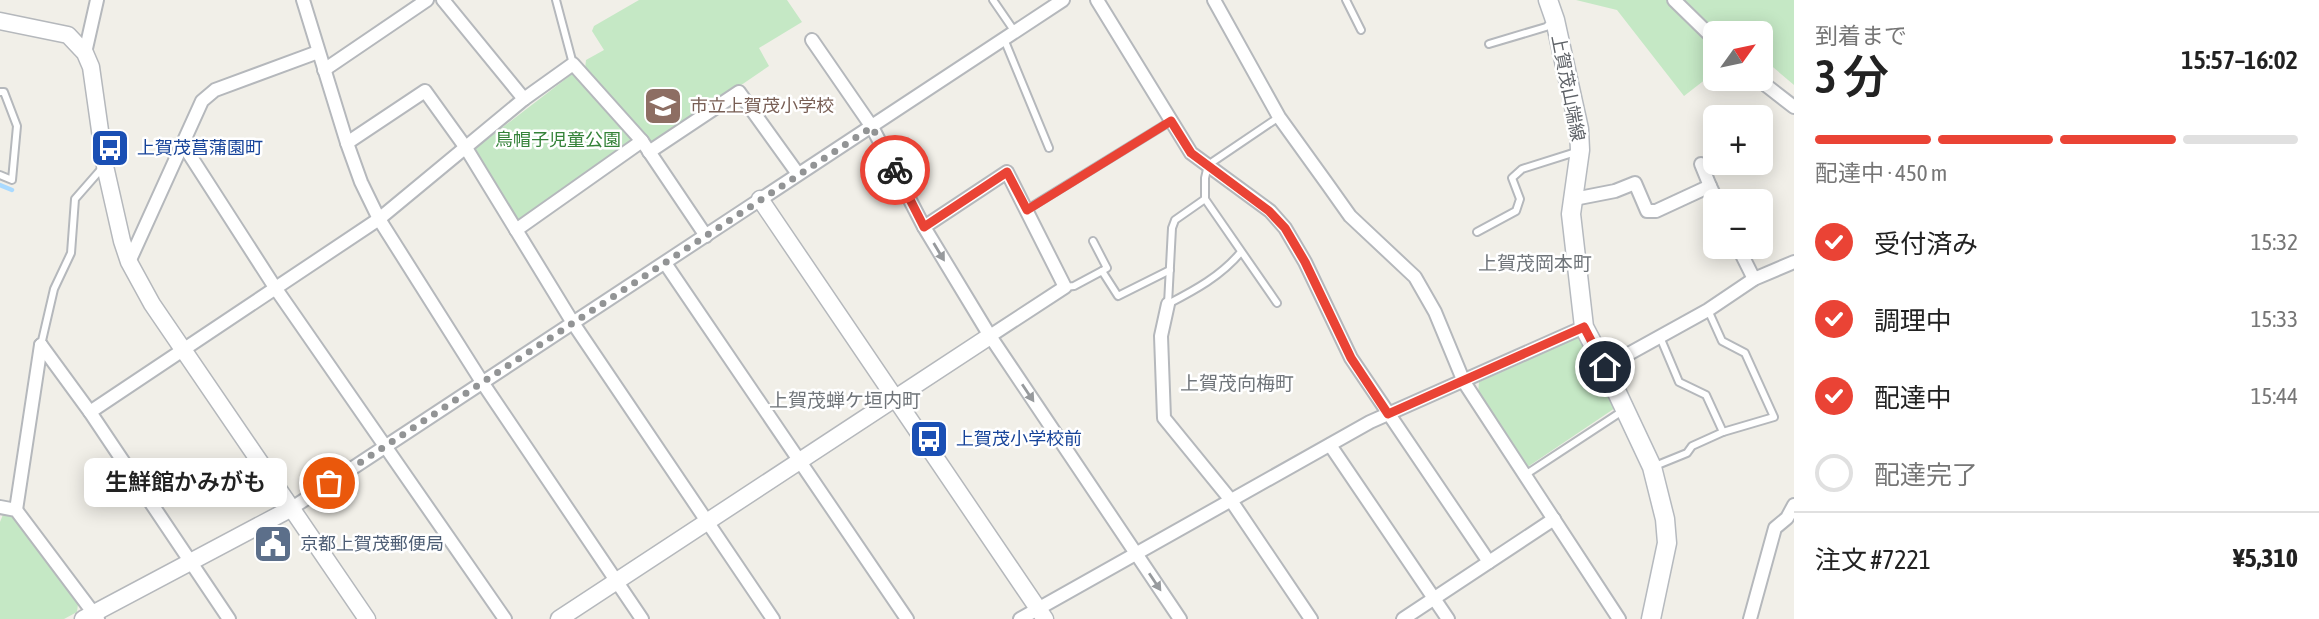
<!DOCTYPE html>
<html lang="ja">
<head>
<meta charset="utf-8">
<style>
  body { margin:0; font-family:"Asap Condensed","Noto Sans JP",sans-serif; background:#f2f2f2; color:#222; height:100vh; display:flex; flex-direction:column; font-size:26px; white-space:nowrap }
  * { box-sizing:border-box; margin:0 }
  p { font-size:23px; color:#767676 }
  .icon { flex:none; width:38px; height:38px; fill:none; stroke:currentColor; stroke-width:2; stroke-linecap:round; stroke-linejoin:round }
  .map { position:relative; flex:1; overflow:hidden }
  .panel { display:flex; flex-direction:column; background:#fff; width:525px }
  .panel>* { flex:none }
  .needle { width:46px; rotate:57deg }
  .controls { position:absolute; left:1703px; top:21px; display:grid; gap:14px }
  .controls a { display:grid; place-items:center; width:70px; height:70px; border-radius:10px; background:#fff; box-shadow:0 4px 18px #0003; font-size:35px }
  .pin { position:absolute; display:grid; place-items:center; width:60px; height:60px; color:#fff; margin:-30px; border:4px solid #fff; border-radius:50%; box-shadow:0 2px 7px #0007 }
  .courier { position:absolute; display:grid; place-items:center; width:70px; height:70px; margin:-35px; border:5px solid #ea4335; border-radius:50%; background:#fff; color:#222; box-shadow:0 2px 9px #0007 }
  .bubble { position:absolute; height:49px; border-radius:10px; background:#fff; box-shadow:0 4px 18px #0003; font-size:23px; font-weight:600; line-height:49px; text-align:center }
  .head em { font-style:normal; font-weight:600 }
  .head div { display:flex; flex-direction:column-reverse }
  .head { display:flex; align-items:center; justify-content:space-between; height:119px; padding:0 21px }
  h1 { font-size:46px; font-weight:600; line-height:52px }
  .bar { display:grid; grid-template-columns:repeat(4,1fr); gap:10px 7px; align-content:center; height:84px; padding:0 21px }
  .bar i { height:9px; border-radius:5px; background:#e0e0e0 }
  .bar .current { background:#ea4335 }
  .bar p { grid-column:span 4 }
  .line { display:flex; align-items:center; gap:18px; padding:0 21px; border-top:2px solid #e0e0e0 }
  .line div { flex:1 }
  ol { padding:0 21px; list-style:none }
  li { display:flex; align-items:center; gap:21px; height:77px }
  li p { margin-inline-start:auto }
  li .icon { padding:7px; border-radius:50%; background:#ea4335; color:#fff; stroke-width:4 }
  li:last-child { color:#767676 }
  li i { width:38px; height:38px; border:4px solid #e0e0e0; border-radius:50% }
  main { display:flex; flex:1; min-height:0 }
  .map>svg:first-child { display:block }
  .green { fill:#c5e8c5 }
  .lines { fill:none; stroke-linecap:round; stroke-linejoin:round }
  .stream { stroke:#aadaff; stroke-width:4.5 }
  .service-casing { stroke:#b5b8bc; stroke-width:10 }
  .minor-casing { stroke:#b5b8bc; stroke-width:16 }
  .tertiary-casing { stroke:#b5b8bc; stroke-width:19 }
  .secondary-casing { stroke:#b6babf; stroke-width:21 }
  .service { stroke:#fff; stroke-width:6 }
  .minor { stroke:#fff; stroke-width:12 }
  .tertiary { stroke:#fff; stroke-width:16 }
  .secondary { stroke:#fff; stroke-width:18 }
  .oneway { fill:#979a9d }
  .done { stroke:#929495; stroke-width:7; stroke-dasharray:0 12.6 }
  .route { stroke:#ea4335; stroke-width:9 }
  .labels { text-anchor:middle; stroke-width:5; stroke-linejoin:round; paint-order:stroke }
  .street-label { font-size:18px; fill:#5f6368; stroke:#fff }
  .education-label { font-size:18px; fill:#785e54; stroke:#fff; text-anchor:start }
  .park-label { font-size:18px; fill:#348238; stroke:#fff }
  .transit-label { font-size:18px; fill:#164399; stroke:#fff; text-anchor:start }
  .service-label { font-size:18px; fill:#4e5e75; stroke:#fff; text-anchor:start }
  .neighbourhood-label { font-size:19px; fill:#70757a; stroke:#fff }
</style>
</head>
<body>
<main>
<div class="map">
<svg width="1794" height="619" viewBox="0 0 1794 619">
  <rect width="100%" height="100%" fill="#f1efe8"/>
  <g class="green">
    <polygon points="639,0 787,0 802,22 759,48 769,66 656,143 648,142 585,69 586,60 604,50 592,31 594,26"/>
    <polygon points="1576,0 1794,0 1794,85 1761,57 1760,33 1715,33 1715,72 1684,96 1617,10"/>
    <polygon points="572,74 633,140 520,222 473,150"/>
    <polygon points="1584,335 1618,406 1526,468 1478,394 1479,382"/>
    <polygon points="4,512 18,515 78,604 77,612 64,619 0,619 0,522"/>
  </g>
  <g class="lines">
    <polyline class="stream" points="0,185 12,190"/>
    <defs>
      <g id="service">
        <polyline points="556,0 573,64"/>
        <polyline points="993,0 1015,32"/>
        <polyline points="1346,0 1361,30"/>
        <polyline points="1004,39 1049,148"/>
        <polyline points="1489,44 1546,27 1552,22"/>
        <polyline points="0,92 4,92 17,126 12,180 0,175"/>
        <polyline points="1205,199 1277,303"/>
        <polyline points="1026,210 1171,121"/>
        <polyline points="1477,232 1516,211 1520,199 1512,178 1522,169 1579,151"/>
        <polyline points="1093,241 1107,268 1102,271"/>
        <polyline points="1065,287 1074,286 1102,271 1118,296 1170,270"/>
        <polyline points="1168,304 1172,228 1175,220 1205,199 1205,178 1208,165 1279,117"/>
        <path d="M1168 304C1195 290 1221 276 1241 252"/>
        <polyline points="1660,337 1679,382 1706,395 1723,432"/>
        <polyline points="41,345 54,289 71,253 75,199 103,167"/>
        <polyline points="1655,466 1687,453 1692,446 1723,432 1774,417 1745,353 1722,341 1708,310"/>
        <polyline points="1525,475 1624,410"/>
      </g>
      <g id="minor">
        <polyline points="303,0 347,143 361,182 379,219 482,382 642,619"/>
        <polyline points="443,0 524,99"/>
        <polyline points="1097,0 1191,153 1270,211 1285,228 1305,262 1351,358 1489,562"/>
        <polyline points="1214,0 1279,117 1328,185 1350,216 1415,277 1435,312 1464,382 1619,619"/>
        <polyline points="1674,0 1715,40"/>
        <polyline points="812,40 872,127 924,227 990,336 1180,619"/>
        <polyline points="85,53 97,0"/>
        <polyline points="324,70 427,0"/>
        <polyline points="1758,79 1794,107"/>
        <polyline points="347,143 425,91 466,148 573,323 773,619"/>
        <polyline points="184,146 276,289 505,619"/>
        <polyline points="649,152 739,92 798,174"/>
        <polyline points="1701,164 1710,186"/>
        <polyline points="1574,199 1615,191 1635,183 1647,211 1656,211 1710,186 1717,201"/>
        <polyline points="924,227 1007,172 1065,287 990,336"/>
        <polyline points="516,230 642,141"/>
        <polyline points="1738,247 1754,279"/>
        <polyline points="129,262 202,101 215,90 318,52"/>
        <polyline points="665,263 907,619"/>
        <polyline points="1168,304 1161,336 1164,418 1230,499 1311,619"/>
        <polyline points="41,345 90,412 229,619"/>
        <polyline points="1605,367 1708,310 1754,279 1794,262"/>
        <polyline points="90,412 379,219 524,99 573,64 642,141 706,236"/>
        <polyline points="1330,445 1448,619"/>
        <polyline points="0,507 16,510 98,619"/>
        <polyline points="292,508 1063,0"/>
        <polyline points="16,510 41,345"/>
        <polyline points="1020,619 1370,422 1584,327"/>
        <polyline points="1403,619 1554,519"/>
        <polyline points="1750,619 1775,528 1787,518 1794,505"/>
      </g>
      <g id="tertiary">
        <polyline points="0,21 68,35 85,53 91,67 105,166 122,241 129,262 152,304 367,619"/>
        <polyline points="760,199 1045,619"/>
        <polyline points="83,619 292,508"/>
        <polyline points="559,619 990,336"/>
      </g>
      <polyline id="secondary" points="1548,0 1555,20 1579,129 1580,150 1571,214 1584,327 1605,367 1652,467 1665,519 1667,543 1651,619"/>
    </defs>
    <use href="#service" class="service-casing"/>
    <use href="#minor" class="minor-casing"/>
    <use href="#tertiary" class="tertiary-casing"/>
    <use href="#secondary" class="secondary-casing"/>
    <use href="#service" class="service"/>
    <use href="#minor" class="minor"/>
    <use href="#tertiary" class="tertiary"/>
    <use href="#secondary" class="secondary"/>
  </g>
  <defs><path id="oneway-solid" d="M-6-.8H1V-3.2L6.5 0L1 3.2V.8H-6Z" transform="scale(1.75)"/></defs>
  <g class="oneway">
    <use href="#oneway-solid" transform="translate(939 252) rotate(59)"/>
    <use href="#oneway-solid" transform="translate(1028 393) rotate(56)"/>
    <use href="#oneway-solid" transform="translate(1155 582) rotate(56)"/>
  </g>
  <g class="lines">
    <polyline class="done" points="329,483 872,127 895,170"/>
    <polyline class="route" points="895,170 924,227 1007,172 1027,210 1171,121 1191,153 1269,211 1285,228 1305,262 1351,358 1388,414 1584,327 1605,367"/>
  </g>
  <defs>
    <symbol id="school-square" viewBox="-11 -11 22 22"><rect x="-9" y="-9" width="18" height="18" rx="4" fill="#8d6e63" stroke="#fff"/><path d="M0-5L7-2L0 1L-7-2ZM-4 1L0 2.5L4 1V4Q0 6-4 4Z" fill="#fff"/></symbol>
    <symbol id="bus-square" viewBox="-11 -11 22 22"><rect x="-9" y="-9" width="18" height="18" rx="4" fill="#1a4fb4" stroke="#fff"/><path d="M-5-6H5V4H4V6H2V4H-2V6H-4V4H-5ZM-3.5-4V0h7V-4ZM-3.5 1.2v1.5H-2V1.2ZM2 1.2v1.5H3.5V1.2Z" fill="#fff"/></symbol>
    <symbol id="civic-square" viewBox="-11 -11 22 22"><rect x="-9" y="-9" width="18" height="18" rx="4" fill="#5c6f8a" stroke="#fff"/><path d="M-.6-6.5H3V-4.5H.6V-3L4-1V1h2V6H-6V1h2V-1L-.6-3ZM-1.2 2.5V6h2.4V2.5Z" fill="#fff"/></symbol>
  </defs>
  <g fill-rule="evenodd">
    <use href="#school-square" x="641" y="84" width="44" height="44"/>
    <use href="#bus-square" x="88" y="126" width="44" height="44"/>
    <use href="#bus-square" x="907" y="417" width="44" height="44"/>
    <use href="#civic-square" x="251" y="522" width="44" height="44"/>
  </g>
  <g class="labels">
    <g class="street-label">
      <text transform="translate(1568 88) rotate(79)" y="6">上賀茂山端線</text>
    </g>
    <g class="education-label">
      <text x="690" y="112">市立上賀茂小学校</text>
    </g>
    <g class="park-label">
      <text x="558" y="146">鳥帽子児童公園</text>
    </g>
    <g class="transit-label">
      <text x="137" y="154">上賀茂菖蒲園町</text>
      <text x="956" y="445">上賀茂小学校前</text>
    </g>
    <g class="service-label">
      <text x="300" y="550">京都上賀茂郵便局</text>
    </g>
    <g class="neighbourhood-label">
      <text x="1535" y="270">上賀茂岡本町</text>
      <text x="1237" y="390">上賀茂向梅町</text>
      <text x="845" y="407">上賀茂蝉ケ垣内町</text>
    </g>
  </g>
</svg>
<div class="controls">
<a><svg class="needle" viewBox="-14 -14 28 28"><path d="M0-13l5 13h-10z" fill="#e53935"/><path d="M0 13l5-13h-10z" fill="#767676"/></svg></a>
<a>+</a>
<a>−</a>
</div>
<div class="pin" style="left:329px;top:483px;background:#ea580c"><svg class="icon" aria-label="bag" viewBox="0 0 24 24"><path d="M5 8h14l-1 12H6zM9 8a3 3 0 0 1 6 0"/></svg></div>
<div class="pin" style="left:1605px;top:367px;background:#1f2937"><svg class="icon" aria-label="home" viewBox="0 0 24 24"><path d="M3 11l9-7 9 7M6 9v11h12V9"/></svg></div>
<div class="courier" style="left:895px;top:170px"><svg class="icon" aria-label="bike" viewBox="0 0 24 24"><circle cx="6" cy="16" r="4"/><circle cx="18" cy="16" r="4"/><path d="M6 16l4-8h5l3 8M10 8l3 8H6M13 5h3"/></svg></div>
<div class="bubble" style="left:84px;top:458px;width:203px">生鮮館かみがも</div>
</div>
<section class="panel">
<div class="head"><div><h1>3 分</h1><p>到着まで</p></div><em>15:57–16:02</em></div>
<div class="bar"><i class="current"></i><i class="current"></i><i class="current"></i><i></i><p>配達中 · 450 m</p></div>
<ol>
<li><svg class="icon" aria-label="check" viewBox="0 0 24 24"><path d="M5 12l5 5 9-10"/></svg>受付済み<p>15:32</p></li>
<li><svg class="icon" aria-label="check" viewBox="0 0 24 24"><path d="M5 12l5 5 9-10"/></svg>調理中<p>15:33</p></li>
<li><svg class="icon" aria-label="check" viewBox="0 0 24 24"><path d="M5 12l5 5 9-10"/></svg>配達中<p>15:44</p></li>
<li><i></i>配達完了</li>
</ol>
<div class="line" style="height:91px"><div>注文 #7221</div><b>¥5,310</b></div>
</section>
</main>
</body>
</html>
